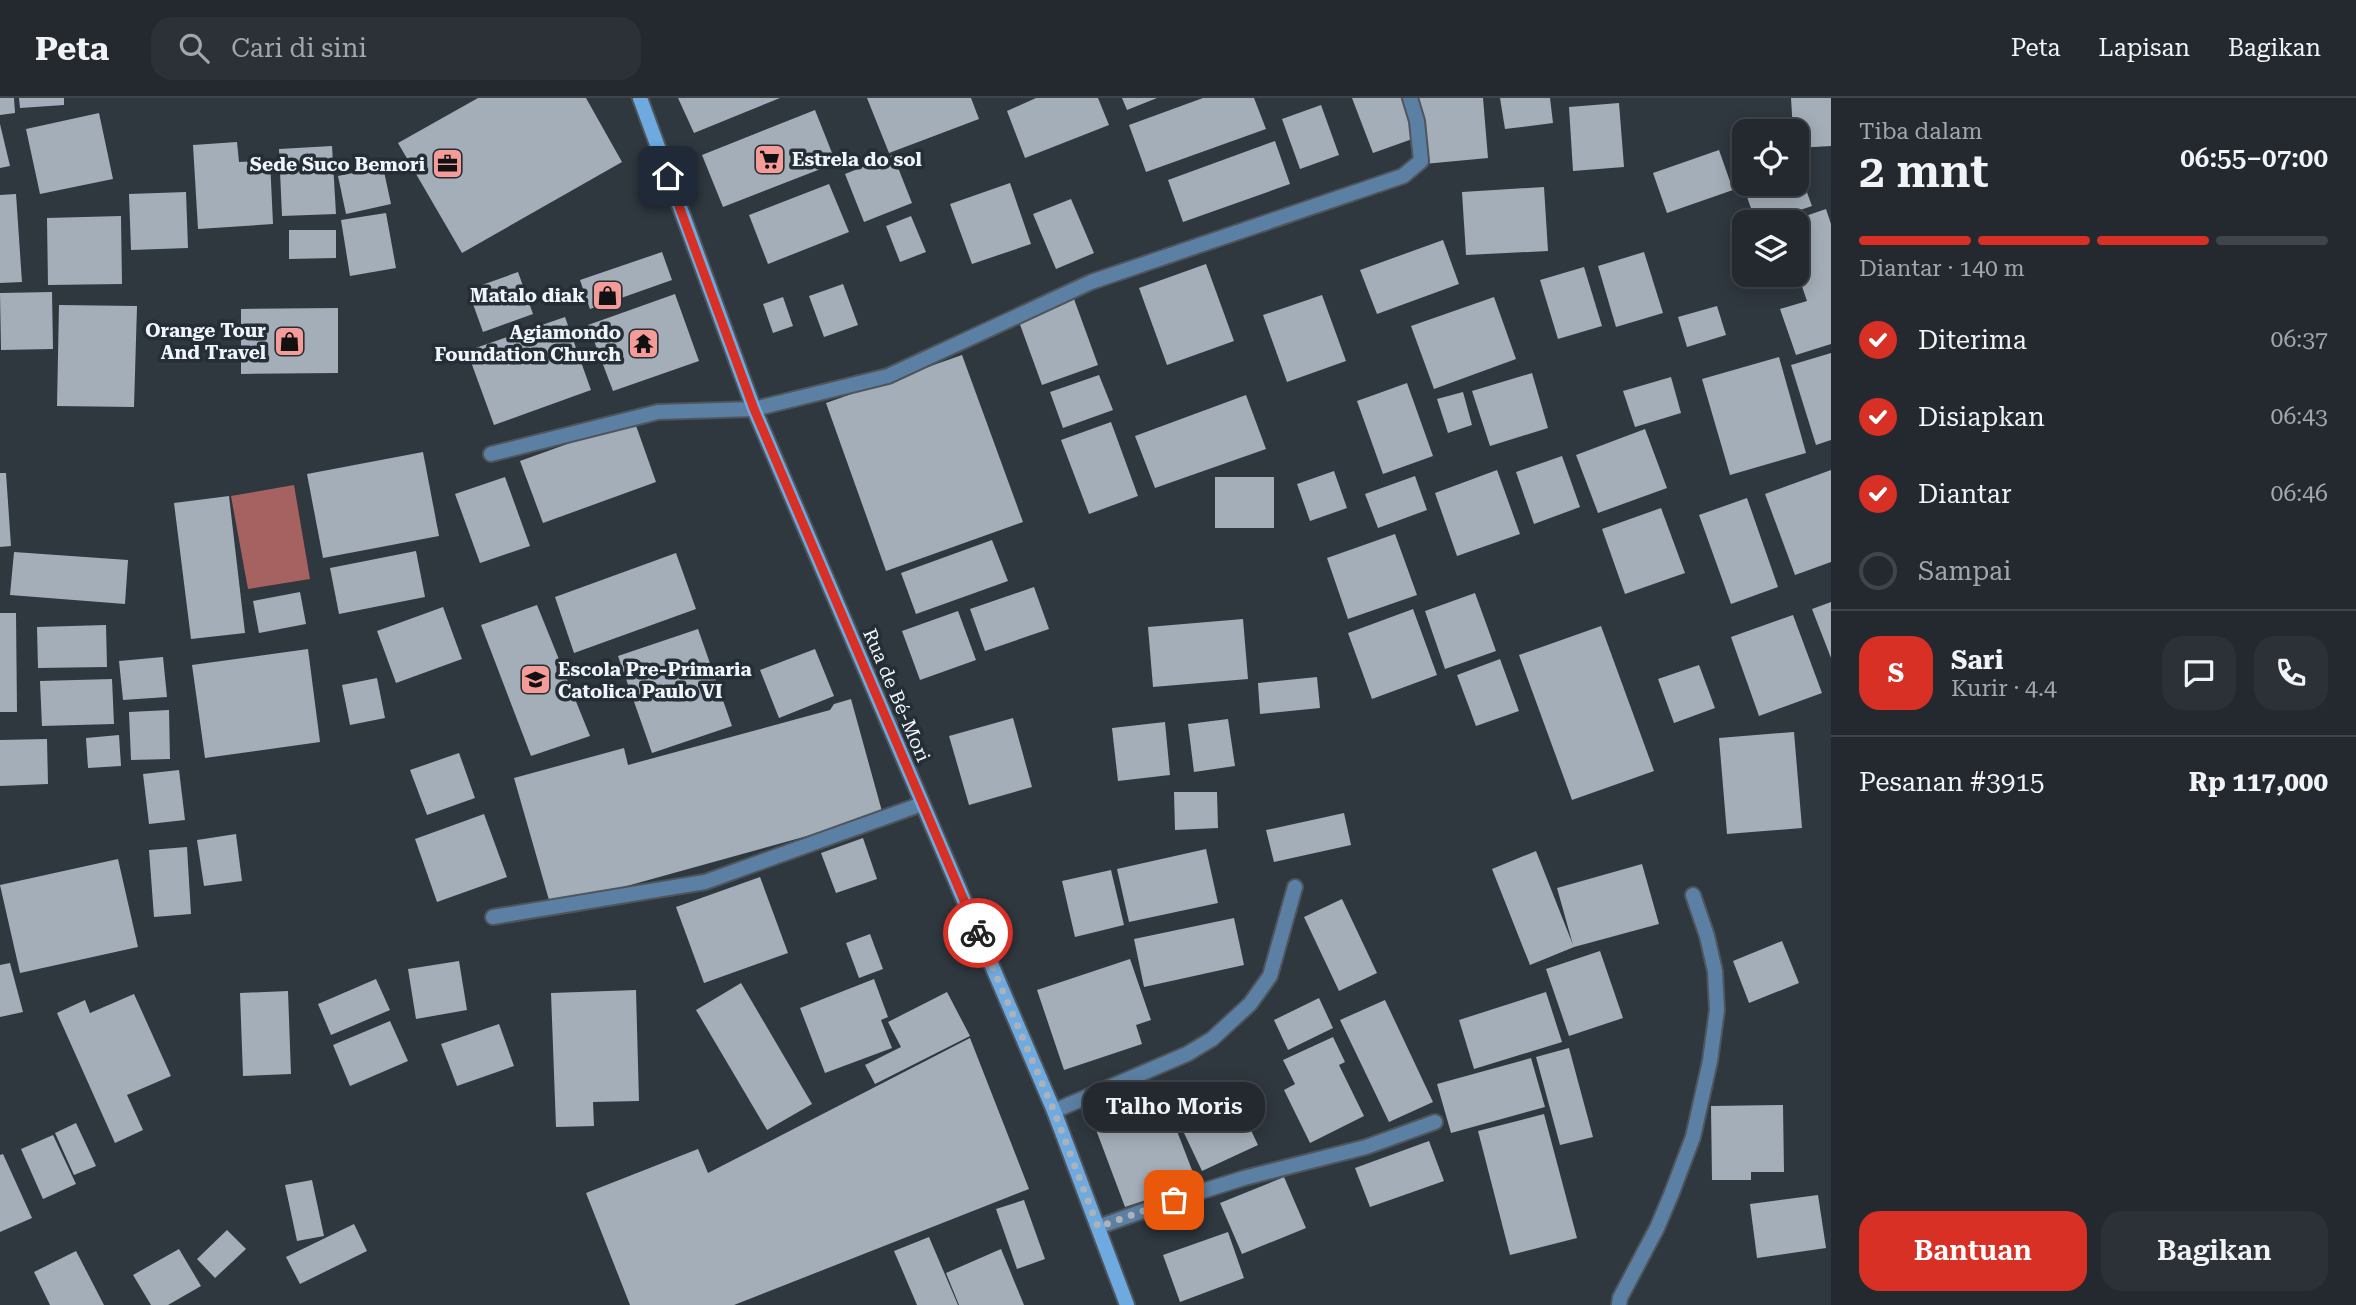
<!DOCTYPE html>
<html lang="id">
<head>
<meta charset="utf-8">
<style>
  body { margin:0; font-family:"Roboto Serif",serif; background:#2b3137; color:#f1f3f6; height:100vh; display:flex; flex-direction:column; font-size:26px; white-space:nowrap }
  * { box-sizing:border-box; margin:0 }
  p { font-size:23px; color:#a3a6aa }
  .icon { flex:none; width:38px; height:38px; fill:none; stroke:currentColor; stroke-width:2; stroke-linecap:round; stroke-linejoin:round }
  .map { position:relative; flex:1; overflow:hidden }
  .drawer { display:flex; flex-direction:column; background:#23292f; width:525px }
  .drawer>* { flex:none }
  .fabs { position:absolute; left:1732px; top:21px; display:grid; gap:14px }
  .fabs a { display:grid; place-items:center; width:77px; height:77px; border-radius:14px; background:#23292f; box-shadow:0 4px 18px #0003,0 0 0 2px #40454b; font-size:35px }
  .pin { position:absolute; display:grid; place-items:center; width:60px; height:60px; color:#fff; margin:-30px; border-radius:14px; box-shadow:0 4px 10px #0006 }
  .courier { position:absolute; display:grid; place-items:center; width:70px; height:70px; margin:-35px; border:5px solid #d93025; border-radius:50%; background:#fff; color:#222; box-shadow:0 2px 9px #0007 }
  .bubble { position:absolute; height:49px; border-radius:21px; background:#23292f; box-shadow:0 4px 18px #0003,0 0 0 2px #40454b; font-size:23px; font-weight:600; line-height:49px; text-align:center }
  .summary em { font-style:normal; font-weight:600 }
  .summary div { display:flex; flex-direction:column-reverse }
  .summary { display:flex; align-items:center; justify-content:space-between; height:119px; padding:0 28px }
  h1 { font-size:46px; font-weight:600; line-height:52px }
  .bar { display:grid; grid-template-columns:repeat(4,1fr); gap:10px 7px; align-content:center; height:84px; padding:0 28px }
  .bar i { height:9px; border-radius:5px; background:#40454b }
  .bar .current { background:#d93025 }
  .bar p { grid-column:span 4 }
  .line { display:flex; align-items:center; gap:18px; padding:0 28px; border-top:2px solid #40454b }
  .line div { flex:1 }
  .round { display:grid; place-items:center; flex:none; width:74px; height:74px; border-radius:21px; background:#2b3137 }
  ol { padding:0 28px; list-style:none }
  li { display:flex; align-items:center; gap:21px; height:77px }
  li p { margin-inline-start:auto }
  li .icon { padding:7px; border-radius:50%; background:#d93025; color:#fff; stroke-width:4 }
  li:last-child { color:#a3a6aa }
  li i { width:38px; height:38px; border:4px solid #40454b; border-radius:50% }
  .cta { display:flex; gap:14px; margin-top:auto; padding:14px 28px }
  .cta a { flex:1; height:80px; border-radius:21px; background:#d93025; color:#fff; font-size:28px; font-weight:600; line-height:80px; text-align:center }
  .cta a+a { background:#2b3137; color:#f1f3f6 }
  header { display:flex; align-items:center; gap:42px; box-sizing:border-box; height:98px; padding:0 35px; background:#23292f; border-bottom:2px solid #40454b }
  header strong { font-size:33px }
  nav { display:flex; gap:38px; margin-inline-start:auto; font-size:24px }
  .search { width:490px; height:63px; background:#2b3137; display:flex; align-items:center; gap:18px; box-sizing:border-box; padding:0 24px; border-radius:21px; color:#a3a6aa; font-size:26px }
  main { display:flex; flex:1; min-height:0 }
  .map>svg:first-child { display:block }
  .water { fill:#a66260 }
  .building { fill:#a4aeb8 }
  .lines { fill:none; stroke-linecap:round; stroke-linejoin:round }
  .lane-casing { stroke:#4e555d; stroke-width:18 }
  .street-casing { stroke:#4e555d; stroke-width:18 }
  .secondary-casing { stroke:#4e555d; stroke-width:18 }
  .lane { stroke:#5c80a3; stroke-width:14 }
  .street { stroke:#5c80a3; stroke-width:14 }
  .secondary { stroke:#6ea9e0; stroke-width:14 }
  .done { stroke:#acb2b9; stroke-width:7; stroke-dasharray:0 12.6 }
  .route { stroke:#d93025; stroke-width:9 }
  .labels { text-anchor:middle; stroke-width:7; stroke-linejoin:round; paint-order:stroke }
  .poi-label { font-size:19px; font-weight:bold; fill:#eff5fa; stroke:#252d35; text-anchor:end }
  .street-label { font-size:19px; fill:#eff5fa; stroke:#252d35 }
</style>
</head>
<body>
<header>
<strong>Peta</strong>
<div class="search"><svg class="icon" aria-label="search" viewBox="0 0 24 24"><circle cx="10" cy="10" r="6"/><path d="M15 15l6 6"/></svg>Cari di sini</div>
<nav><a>Peta</a><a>Lapisan</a><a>Bagikan</a></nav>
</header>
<main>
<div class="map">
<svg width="1831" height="1207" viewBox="0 0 1831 1207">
  <rect width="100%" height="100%" fill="#2f373f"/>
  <polygon class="water" points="294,387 310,481 248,491 231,398"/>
  <g class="building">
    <polygon points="0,0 14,0 15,15 0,17"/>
    <polygon points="19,0 64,0 64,7 20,10"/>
    <polygon points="478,0 586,0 622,64 462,155 398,45"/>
    <polygon points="678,0 780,0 694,35"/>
    <polygon points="867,0 971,0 979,21 889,55"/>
    <polygon points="1036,0 1098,0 1109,27 1025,60 1007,13"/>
    <polygon points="1122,0 1157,0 1127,12"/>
    <polygon points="1203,0 1254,0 1266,31 1146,74 1129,27"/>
    <polygon points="1352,0 1403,0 1418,39 1373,55"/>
    <polygon points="1417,0 1483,0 1488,60 1424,66"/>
    <polygon points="1500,0 1550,0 1553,25 1505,31"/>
    <polygon points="1791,0 1831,0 1831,48 1797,50 1797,33 1793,33"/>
    <polygon points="1619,5 1624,69 1573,73 1569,9"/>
    <polygon points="1321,7 1339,57 1300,71 1282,21"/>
    <polygon points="815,12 836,65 723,109 702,57"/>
    <polygon points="99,15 113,81 40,96 26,31"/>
    <polygon points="0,26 10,68 0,70"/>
    <polygon points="1275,43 1290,86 1183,124 1168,82"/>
    <polygon points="237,44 239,64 270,62 273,126 198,131 193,47"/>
    <polygon points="332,48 336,116 282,118 279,51"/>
    <polygon points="1719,52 1733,92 1667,115 1653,75"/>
    <polygon points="893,57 912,105 864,124 845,76"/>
    <polygon points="1797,67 1812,108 1765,124 1756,124 1743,88 1751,86 1797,86"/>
    <polygon points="383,69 391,106 346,116 338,78"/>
    <polygon points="1010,85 1031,146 972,166 950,106"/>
    <polygon points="829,86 849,134 768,166 749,117"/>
    <polygon points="1544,89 1548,153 1466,157 1462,94"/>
    <polygon points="186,94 188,150 131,152 129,96"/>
    <polygon points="16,96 22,184 0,185 0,97"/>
    <polygon points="1071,101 1094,155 1056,171 1033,116"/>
    <polygon points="1826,111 1831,126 1831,246 1796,257 1780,211 1807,203 1797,174 1797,124 1788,124"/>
    <polygon points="386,115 396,170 350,178 341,122"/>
    <polygon points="121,118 122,186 48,187 47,120"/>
    <polygon points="911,118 926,154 900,164 886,128"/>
    <polygon points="289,132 336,132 336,160 289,161"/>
    <polygon points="1443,142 1459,186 1377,216 1360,172"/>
    <polygon points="662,154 672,182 590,211 580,182"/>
    <polygon points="1644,154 1663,215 1616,229 1598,168"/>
    <polygon points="1206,166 1234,243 1167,267 1139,190"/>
    <polygon points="1584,169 1602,228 1558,241 1540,182"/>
    <polygon points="518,174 533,216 483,234 468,192"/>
    <polygon points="843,186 858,227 824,239 809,198"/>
    <polygon points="52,194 53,251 1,252 0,195"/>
    <polygon points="675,196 699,263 613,293 588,227"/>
    <polygon points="1322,197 1346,263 1287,284 1263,217"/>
    <polygon points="783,199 793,228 773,235 763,206"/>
    <polygon points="1494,199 1516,261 1434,291 1411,228"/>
    <polygon points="1074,201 1098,267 1042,287 1018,221"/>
    <polygon points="59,207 137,208 134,309 57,308"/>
    <polygon points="1717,208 1726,237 1687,249 1678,219"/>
    <polygon points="338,210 338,275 241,276 241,211"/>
    <polygon points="565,219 591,292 494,327 467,253"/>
    <polygon points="1831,255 1831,342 1816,347 1791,267"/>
    <polygon points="962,257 1023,424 886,473 826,305"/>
    <polygon points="1779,259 1806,355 1730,377 1702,281"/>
    <polygon points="1532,275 1548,330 1490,348 1472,293"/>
    <polygon points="1099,277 1113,312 1063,330 1050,294"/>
    <polygon points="1671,279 1681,315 1635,329 1623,293"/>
    <polygon points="1407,285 1433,358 1383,376 1357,303"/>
    <polygon points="1463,294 1472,327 1448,335 1437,301"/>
    <polygon points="1246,297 1266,351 1155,390 1135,338"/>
    <polygon points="634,322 656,384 543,425 520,363"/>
    <polygon points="1111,324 1138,398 1089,416 1061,342"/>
    <polygon points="1645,331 1667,390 1598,415 1576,357"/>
    <polygon points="423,354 439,438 323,460 307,376"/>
    <polygon points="1562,358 1580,409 1534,426 1516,374"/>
    <polygon points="1497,372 1520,436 1457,458 1435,395"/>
    <polygon points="1831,372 1831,464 1795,477 1765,396"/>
    <polygon points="1334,373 1347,410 1310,423 1297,386"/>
    <polygon points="0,375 6,375 11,448 0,449"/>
    <polygon points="1415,378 1427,412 1378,430 1365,396"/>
    <polygon points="505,379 530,448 480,465 455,396"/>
    <rect x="1215" y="379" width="59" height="51"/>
    <polygon points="229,398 245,535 191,541 174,405"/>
    <polygon points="1747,400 1778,489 1731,506 1699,417"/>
    <polygon points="1661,410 1685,475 1625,496 1602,431"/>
    <polygon points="1395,436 1417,497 1348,521 1327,460"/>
    <polygon points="992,442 1008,483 916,516 901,475"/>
    <polygon points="416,453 425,499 339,516 330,470"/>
    <polygon points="14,454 128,462 125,506 10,497"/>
    <polygon points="676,455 696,511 574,555 555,499"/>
    <polygon points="1034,489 1049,531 985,553 970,511"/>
    <polygon points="300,494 306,526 259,535 253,503"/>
    <polygon points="1475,495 1496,553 1445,571 1425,513"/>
    <polygon points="1831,504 1831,560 1812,511"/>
    <polygon points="537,507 590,638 531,658 481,527"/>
    <polygon points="443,509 462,561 396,585 377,533"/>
    <polygon points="1413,511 1437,577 1372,601 1348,535"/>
    <polygon points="958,513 976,562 920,582 902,533"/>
    <polygon points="0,515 16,515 17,614 0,614"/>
    <polygon points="1793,517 1822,595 1759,618 1731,539"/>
    <polygon points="1243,521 1248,581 1153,589 1148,529"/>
    <polygon points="106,527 107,569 38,570 37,529"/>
    <polygon points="1601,528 1654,673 1572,702 1519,557"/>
    <polygon points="698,531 732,628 652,655 618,558"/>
    <polygon points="308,551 320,644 205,660 192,567"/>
    <polygon points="815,551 834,598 779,620 760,572"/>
    <polygon points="163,559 167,599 123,602 119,563"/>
    <polygon points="1500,561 1519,613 1476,628 1457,577"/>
    <polygon points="1699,567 1715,610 1674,625 1658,581"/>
    <polygon points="1317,579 1320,610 1260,616 1258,585"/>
    <polygon points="377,580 385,620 350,627 342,587"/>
    <polygon points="112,581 114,626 42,628 40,583"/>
    <polygon points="851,601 883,717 551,809 514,680 624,650 628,667 830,612 834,606"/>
    <polygon points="169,612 170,661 131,662 129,614"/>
    <polygon points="1013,620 1032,689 969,707 949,638"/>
    <polygon points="1228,621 1235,668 1194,674 1188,626"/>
    <polygon points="1165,624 1170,677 1118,683 1112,630"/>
    <polygon points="1794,634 1802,730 1727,736 1719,640"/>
    <polygon points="119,637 121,668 88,670 86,640"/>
    <polygon points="47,641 48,686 0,688 0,642"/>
    <polygon points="459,655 475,700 427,717 410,672"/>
    <polygon points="179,672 185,722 149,726 143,676"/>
    <polygon points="1174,694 1217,694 1218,730 1175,732"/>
    <polygon points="1344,715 1351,747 1274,764 1266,732"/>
    <polygon points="484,716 507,779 437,804 415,741"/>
    <polygon points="236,736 242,783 204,788 197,742"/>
    <polygon points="863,740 877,781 836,795 821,755"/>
    <polygon points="187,749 191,816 154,819 149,752"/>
    <polygon points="1206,751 1218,805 1129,824 1117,771"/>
    <polygon points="1536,753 1573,847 1557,790 1642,766 1659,826 1574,849 1530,867 1492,771"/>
    <polygon points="118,761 138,849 20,875 0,787"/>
    <polygon points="1111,772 1124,827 1075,839 1062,783"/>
    <polygon points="760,779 788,855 704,885 676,809"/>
    <polygon points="1342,801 1377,875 1339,893 1304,819"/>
    <polygon points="1234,820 1244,867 1144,889 1134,841"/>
    <polygon points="870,836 883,871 859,880 846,845"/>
    <polygon points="1782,843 1799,885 1749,905 1733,863"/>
    <polygon points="1600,853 1623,920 1569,938 1546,871"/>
    <polygon points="1130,861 1151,922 1136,927 1142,946 1064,972 1037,892"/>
    <polygon points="459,863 467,912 416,921 408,871"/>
    <polygon points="10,865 23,914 0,919 0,867"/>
    <polygon points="376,881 390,912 331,937 318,906"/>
    <polygon points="874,881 888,919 881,922 892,950 825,975 800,910"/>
    <polygon points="741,885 812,1006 767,1032 696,912"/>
    <polygon points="636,892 639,1003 593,1004 594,1028 556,1029 551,895"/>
    <polygon points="288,893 291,976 243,978 240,895"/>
    <polygon points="947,894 970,938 875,986 865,967 901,949 888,924"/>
    <polygon points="1546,894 1562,944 1474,971 1459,922"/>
    <polygon points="134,896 171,978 127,997 143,1032 115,1045 57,915 85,902 90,915"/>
    <polygon points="1319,900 1333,930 1288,952 1274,922"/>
    <polygon points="1385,902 1433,1004 1389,1024 1340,922"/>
    <polygon points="390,923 408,963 350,988 333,947"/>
    <polygon points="499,926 514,968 457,988 441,946"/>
    <polygon points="1333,939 1345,964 1339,967 1364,1018 1310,1045 1284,992 1295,986 1283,962"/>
    <polygon points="970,940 1029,1091 734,1207 630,1207 586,1095 698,1051 708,1075"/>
    <polygon points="1569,950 1593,1039 1560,1047 1536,959"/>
    <polygon points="1531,960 1545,1009 1451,1035 1437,986"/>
    <polygon points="1218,999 1222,1006 1235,999 1258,1047 1202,1073 1176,1018"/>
    <polygon points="1165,1002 1197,1085 1125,1109 1095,1029"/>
    <polygon points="1783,1007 1784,1074 1751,1074 1751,1082 1712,1082 1711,1008"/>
    <polygon points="1544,1016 1577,1140 1510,1157 1478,1033"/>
    <polygon points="76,1025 96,1068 74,1077 55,1035"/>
    <polygon points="53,1037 76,1086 43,1101 21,1051"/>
    <polygon points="1429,1043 1444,1083 1370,1109 1355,1070"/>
    <polygon points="3,1056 32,1120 0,1134 0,1057"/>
    <polygon points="1284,1079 1306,1130 1242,1156 1220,1105"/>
    <polygon points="312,1082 324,1138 297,1143 285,1087"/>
    <polygon points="1818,1097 1826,1150 1757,1160 1750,1106"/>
    <polygon points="1024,1102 1045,1161 1017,1171 996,1111"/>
    <polygon points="354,1126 367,1153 300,1186 286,1159"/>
    <polygon points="227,1132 246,1151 215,1180 197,1161"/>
    <polygon points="1228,1134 1244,1180 1180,1204 1163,1157"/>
    <polygon points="929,1139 958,1207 917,1207 894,1153"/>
    <polygon points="179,1151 201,1188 168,1207 151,1207 133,1177"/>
    <polygon points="1001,1151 1024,1207 959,1207 946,1175"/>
    <polygon points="76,1153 104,1207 50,1207 34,1174"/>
  </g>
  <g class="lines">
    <defs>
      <polyline id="lane" points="491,356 658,314 754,311"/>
      <g id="street">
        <polyline points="754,311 888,278 1091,184 1403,78 1421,63 1417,23 1410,0"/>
        <polyline points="493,819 705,784 922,706"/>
        <polyline points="1054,1013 1187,956 1212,941 1250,906 1270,878 1295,789"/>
        <polyline points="1098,1129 1174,1102 1244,1080 1366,1049 1435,1024"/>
        <polyline points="1619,1207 1620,1200 1657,1130 1671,1097 1693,1039 1710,963 1717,912 1715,873 1707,838 1693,797"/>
      </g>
      <polyline id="secondary" points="640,0 754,311 1054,1013 1127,1207"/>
    </defs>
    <use href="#lane" class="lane-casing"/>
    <use href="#street" class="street-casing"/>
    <use href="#secondary" class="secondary-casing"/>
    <use href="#lane" class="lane"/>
    <use href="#street" class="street"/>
    <use href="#secondary" class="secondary"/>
  </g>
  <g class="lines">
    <polyline class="done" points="978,835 1054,1013 1098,1129 1174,1102"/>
    <polyline class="route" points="668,78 754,311 978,835"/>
  </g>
  <defs>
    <symbol id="supermarket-square" viewBox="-11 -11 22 22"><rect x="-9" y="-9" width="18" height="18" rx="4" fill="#f59b98" stroke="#252d35"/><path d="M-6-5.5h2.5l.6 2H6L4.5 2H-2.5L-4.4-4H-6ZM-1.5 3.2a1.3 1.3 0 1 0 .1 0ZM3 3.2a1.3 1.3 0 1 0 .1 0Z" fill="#111"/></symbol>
    <symbol id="office-square" viewBox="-11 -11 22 22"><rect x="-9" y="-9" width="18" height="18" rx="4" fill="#f59b98" stroke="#252d35"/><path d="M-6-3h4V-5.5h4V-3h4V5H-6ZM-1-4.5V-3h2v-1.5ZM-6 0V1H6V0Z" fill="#111"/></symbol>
    <symbol id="shop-square" viewBox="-11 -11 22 22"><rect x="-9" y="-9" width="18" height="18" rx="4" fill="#f59b98" stroke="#252d35"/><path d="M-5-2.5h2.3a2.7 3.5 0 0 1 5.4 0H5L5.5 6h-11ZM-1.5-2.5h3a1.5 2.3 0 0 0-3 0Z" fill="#111"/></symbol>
    <symbol id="temple-square" viewBox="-11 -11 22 22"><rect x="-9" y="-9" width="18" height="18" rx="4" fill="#f59b98" stroke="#252d35"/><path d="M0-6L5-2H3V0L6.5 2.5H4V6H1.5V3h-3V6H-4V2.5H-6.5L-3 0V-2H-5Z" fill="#111"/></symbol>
    <symbol id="school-square" viewBox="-11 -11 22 22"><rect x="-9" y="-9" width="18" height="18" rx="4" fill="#f59b98" stroke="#252d35"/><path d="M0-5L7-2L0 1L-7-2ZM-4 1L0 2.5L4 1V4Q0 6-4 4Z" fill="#111"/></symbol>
  </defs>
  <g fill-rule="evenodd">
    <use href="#supermarket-square" x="752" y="44" width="35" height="35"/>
    <use href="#office-square" x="430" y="48" width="35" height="35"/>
    <use href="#shop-square" x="590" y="180" width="35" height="35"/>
    <use href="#shop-square" x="272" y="226" width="35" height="35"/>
    <use href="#temple-square" x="626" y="228" width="35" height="35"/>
    <use href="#school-square" x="518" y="564" width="35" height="35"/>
  </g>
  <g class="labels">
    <g class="poi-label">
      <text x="792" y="68" text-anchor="start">Estrela do sol</text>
      <text x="425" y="73">Sede Suco Bemori</text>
      <text x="585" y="204">Matalo diak</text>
      <text x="266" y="239">Orange Tour<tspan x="266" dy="22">And Travel</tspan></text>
      <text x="621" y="241">Agiamondo<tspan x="621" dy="22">Foundation Church</tspan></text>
      <text x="558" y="578" text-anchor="start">Escola Pre-Primaria<tspan x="558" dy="22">Catolica Paulo VI</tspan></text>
    </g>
    <g class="street-label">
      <text transform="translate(897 597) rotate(67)" y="7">Rua de Bé-Mori</text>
    </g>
  </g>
</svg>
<div class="fabs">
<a><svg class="icon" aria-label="locate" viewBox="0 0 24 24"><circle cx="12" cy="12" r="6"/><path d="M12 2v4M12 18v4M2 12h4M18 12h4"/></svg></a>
<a><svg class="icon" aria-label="layers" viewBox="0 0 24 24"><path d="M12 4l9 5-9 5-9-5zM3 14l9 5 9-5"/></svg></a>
</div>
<div class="pin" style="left:1174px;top:1102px;background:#ea580c"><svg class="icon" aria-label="bag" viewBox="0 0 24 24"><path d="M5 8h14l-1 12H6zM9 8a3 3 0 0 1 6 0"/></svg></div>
<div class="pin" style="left:668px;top:78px;background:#1f2937"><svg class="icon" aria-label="home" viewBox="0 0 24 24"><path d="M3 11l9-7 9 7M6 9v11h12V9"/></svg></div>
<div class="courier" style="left:978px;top:835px"><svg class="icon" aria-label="bike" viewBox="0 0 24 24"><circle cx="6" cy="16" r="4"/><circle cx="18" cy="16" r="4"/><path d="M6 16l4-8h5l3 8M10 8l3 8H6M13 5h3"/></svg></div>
<div class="bubble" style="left:1083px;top:984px;width:182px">Talho Moris</div>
</div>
<section class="drawer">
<div class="summary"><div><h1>2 mnt</h1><p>Tiba dalam</p></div><em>06:55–07:00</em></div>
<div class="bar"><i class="current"></i><i class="current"></i><i class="current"></i><i></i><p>Diantar · 140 m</p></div>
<ol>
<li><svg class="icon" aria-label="check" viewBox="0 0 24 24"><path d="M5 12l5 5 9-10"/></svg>Diterima<p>06:37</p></li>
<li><svg class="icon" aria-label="check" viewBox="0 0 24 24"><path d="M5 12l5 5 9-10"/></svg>Disiapkan<p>06:43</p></li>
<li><svg class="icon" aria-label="check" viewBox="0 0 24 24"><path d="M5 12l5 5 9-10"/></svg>Diantar<p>06:46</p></li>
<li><i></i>Sampai</li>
</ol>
<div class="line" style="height:126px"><b class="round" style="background:#d93025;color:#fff">S</b><div><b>Sari</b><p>Kurir · 4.4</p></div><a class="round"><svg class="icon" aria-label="chat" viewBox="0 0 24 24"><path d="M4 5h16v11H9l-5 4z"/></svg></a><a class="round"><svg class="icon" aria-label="phone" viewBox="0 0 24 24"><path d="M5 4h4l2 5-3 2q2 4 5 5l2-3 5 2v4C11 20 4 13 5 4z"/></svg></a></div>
<div class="line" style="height:91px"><div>Pesanan #3915</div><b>Rp 117,000</b></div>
<div class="cta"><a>Bantuan</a><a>Bagikan</a></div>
</section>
</main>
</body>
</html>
